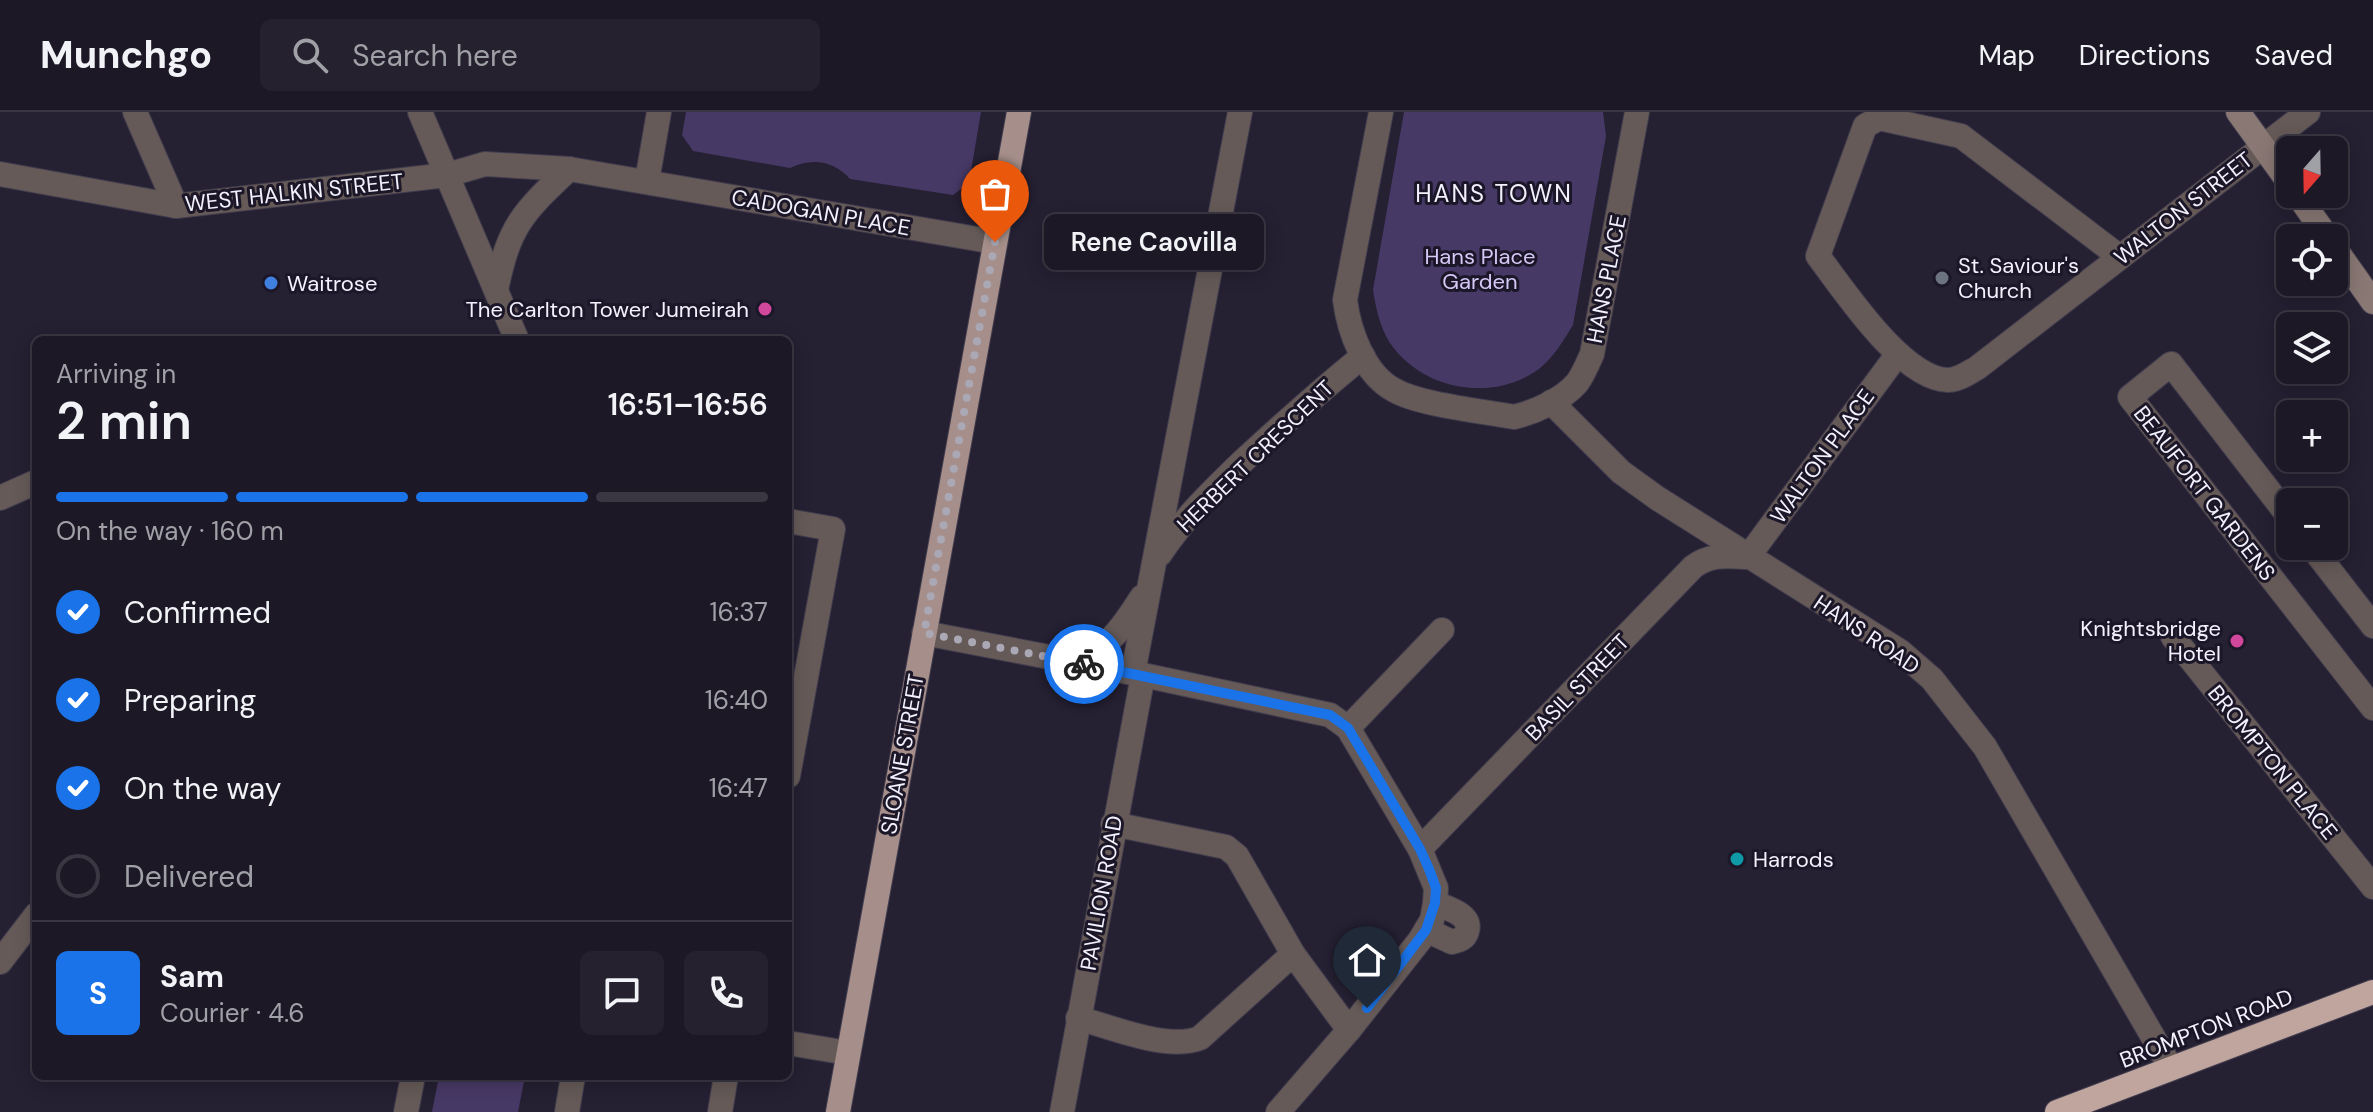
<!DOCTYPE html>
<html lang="en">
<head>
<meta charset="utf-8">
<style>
  body { margin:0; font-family:"DM Sans",sans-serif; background:#25212e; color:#f1f3f6; height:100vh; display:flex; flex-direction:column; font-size:30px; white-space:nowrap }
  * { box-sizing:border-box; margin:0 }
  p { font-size:26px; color:#a0a0a7 }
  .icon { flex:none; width:44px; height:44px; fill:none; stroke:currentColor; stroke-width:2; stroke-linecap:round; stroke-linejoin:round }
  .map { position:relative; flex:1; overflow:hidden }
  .sheet { position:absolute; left:32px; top:224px; width:760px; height:744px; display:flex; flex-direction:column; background:#1c1826; border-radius:12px; box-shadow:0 4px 20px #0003,0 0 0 2px #3a3743 }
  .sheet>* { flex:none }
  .needle { width:52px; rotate:200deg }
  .buttons { position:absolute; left:2276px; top:24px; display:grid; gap:16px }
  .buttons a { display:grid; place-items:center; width:72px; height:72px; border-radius:12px; background:#1c1826; box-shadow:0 4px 20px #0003,0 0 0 2px #3a3743; font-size:40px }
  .pin { position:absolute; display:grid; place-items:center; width:68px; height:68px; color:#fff; margin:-82px -34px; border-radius:50% 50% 50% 0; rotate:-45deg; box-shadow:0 0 8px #0007 }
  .pin .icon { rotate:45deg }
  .courier { position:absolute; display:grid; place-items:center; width:80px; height:80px; margin:-40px; border:6px solid #1a73e8; border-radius:50%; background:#fff; color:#222; box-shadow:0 2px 10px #0007 }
  .bubble { position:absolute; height:56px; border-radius:12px; background:#1c1826; box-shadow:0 4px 20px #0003,0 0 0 2px #3a3743; font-size:26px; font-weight:600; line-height:56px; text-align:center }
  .overview em { font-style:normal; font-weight:600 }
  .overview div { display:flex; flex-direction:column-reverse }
  .overview { display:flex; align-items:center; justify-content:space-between; height:136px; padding:0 24px }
  h1 { font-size:52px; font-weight:600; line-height:60px }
  .bar { display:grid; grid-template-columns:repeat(4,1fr); gap:12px 8px; align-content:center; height:96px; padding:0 24px }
  .bar i { height:10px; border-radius:6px; background:#3a3743 }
  .bar .selected { background:#1a73e8 }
  .bar p { grid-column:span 4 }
  .line { display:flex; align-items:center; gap:20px; padding:0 24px; border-top:2px solid #3a3743 }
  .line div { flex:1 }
  .round { display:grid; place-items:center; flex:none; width:84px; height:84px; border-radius:12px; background:#25212e }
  ol { padding:0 24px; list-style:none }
  li { display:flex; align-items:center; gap:24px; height:88px }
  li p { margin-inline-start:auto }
  li .icon { padding:8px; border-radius:50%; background:#1a73e8; color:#fff; stroke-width:4 }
  li:last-child { color:#a0a0a7 }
  li i { width:44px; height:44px; border:4px solid #3a3743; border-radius:50% }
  header { display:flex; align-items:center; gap:48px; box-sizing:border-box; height:112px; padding:0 40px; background:#1c1826; border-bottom:2px solid #3a3743 }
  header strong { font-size:38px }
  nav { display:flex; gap:44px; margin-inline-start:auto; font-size:28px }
  .search { width:560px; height:72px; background:#25212e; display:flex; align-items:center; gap:20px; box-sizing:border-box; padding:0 28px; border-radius:12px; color:#a0a0a7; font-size:30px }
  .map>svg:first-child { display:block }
  .green { fill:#473966 }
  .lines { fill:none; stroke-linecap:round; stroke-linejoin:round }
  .street-casing { stroke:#423d4e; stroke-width:26 }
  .secondary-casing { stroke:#423d4e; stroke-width:26 }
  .primary-casing { stroke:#423d4e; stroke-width:26 }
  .highway-casing { stroke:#423d4e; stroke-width:26 }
  .street { stroke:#655a57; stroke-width:24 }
  .secondary { stroke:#897874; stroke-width:24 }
  .primary { stroke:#a68f8a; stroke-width:24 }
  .highway { stroke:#c0a59e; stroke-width:24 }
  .done { stroke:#aba8b6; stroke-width:8; stroke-dasharray:0 14.4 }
  .route { stroke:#1a73e8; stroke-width:10 }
  .worship-dot { fill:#6b7280; stroke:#1c1728; stroke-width:3 }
  .shop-dot { fill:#3f7fe0; stroke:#1c1728; stroke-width:3 }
  .hotel-dot { fill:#d1479c; stroke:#1c1728; stroke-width:3 }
  .culture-dot { fill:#0f9aa8; stroke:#1c1728; stroke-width:3 }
  .labels { text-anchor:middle; stroke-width:6; stroke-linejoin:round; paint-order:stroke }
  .street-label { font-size:22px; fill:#f3f1fd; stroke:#1c1728 }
  .park-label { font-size:22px; fill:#d4c8f6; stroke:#1c1728 }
  .poi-label { font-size:22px; fill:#f3f1fd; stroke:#1c1728; text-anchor:start }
  .neighbourhood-label { font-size:24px; letter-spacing:2px; fill:#f3f1fd; stroke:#1c1728 }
</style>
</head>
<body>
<header>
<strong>Munchgo</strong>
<div class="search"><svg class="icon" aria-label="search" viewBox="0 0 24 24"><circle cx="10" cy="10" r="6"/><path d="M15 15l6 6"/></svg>Search here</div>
<nav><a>Map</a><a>Directions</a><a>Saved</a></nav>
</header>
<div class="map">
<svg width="2373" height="1000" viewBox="0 0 2373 1000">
  <rect width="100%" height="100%" fill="#252032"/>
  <g class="green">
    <path d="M686 0H981L969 71 953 83 850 67C835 49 811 45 790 56L693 39 682 23Z"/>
    <path d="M1404 0H1603L1606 24 1573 213C1563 229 1554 245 1539 257 1492 291 1422 278 1390 231 1380 215 1376 197 1373 178Z"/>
    <polygon points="439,964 525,964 518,1000 432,1000"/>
  </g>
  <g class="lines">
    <defs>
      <g id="street">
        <polyline points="135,0 176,94"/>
        <polyline points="420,0 517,228"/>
        <path d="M1381 0 1345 188C1349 219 1364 262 1394 278 1420 293 1483 299 1514 305 1535 300 1562 288 1577 271 1583 263 1588 251 1592 242L1637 0"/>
        <polyline points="0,62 176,94 447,63 485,52 569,57 995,130"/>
        <polyline points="647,69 659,0"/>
        <path d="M2120 145 1961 24 1879 6 1865 14 1818 144C1844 178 1902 267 1948 268 1958 268 1968 261 1977 256L2308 0"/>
        <path d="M496 178C509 114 522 101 569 57"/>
        <polyline points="1551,290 1621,360 1657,386 1901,540 1932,567 1985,635 2171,956"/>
        <polyline points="0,386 36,370"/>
        <polyline points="2290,406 2171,252 2130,285 2373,596"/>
        <polyline points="788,409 833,417 788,664"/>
        <polyline points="2311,434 2373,514"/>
        <path d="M1160 442C1183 407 1212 379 1242 350 1282 313 1321 278 1363 244"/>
        <polyline points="1748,445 1897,243"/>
        <polyline points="924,521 1143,563 1330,603 1348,616 1420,737 1436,776 1435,791 1432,808 1420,828 1349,918 1278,1000"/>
        <polyline points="2173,525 2373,775"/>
        <path d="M1070 546C1112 536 1120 518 1142 485"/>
        <polyline points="1133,561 1240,0"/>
        <polyline points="1348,616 1442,518"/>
        <polyline points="1113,712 1226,735 1237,744 1293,842 1349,918"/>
        <path d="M1420 737 1693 455C1710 442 1726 444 1746 445"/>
        <path d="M1426 818 1452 830C1459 828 1465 827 1467 819 1472 802 1446 796 1435 791"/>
        <polyline points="0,850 36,803"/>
        <path d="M1078 906C1111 915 1168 939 1200 926L1293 842"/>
        <polyline points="788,931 848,941"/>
        <polyline points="406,1000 413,964"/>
        <polyline points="567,1000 573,964"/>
        <polyline points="720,1000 726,964"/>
        <polyline points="1062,1000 1143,563"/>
      </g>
      <g id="secondary">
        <polyline points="2238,0 2290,72"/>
        <polyline points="2297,82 2328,126"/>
        <polyline points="2334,135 2373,190"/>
      </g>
      <polyline id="primary" points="838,1000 1019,0"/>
      <polyline id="highway" points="2057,1000 2373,880"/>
    </defs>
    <use href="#street" class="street-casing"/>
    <use href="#secondary" class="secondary-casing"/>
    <use href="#primary" class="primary-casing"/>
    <use href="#highway" class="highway-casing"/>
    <use href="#street" class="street"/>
    <use href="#secondary" class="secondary"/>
    <use href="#primary" class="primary"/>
    <use href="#highway" class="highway"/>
  </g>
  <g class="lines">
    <polyline class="done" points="995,130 924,521 1084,552"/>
    <polyline class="route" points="1084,552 1330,603 1348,616 1420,737 1429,757 1436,776 1435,791 1426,818 1367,896"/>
  </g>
  <circle class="worship-dot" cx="1942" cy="166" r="8"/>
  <circle class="shop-dot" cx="271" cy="171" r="8"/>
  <g class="hotel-dot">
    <circle cx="765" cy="197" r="8"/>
    <circle cx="2237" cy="529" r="8"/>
  </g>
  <circle class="culture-dot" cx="1737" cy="747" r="8"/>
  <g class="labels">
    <g class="street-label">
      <text transform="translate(294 80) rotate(-6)" y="8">WEST HALKIN STREET</text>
      <text transform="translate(2183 96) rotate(-38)" y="8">WALTON STREET</text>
      <text transform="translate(821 100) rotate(10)" y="8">CADOGAN PLACE</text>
      <text transform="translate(1606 167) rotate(-79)" y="8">HANS PLACE</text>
      <text transform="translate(1255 344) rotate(-44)" y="8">HERBERT CRESCENT</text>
      <text transform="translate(1822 344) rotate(-54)" y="8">WALTON PLACE</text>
      <text transform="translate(2205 381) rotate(52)" y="8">BEAUFORT GARDENS</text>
      <text transform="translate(1867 522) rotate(34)" y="8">HANS ROAD</text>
      <text transform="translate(1577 575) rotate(-46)" y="8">BASIL STREET</text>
      <text transform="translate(902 642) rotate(-80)" y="8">SLOANE STREET</text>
      <text transform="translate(2273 650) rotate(51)" y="8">BROMPTON PLACE</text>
      <text transform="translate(1101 781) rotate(-80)" y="8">PAVILION ROAD</text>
      <text transform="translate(2206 916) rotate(-21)" y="8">BROMPTON ROAD</text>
    </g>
    <g class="park-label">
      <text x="1480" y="152">Hans Place<tspan x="1480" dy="25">Garden</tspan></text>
    </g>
    <g class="poi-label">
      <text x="1958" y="161">St. Saviour's<tspan x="1958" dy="25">Church</tspan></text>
      <text x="287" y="179">Waitrose</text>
      <text x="749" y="205" text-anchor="end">The Carlton Tower Jumeirah</text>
      <text x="2221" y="524" text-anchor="end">Knightsbridge<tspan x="2221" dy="25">Hotel</tspan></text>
      <text x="1753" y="755">Harrods</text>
    </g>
    <g class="neighbourhood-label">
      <text x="1494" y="90">HANS TOWN</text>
    </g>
  </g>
</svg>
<div class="buttons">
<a><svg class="needle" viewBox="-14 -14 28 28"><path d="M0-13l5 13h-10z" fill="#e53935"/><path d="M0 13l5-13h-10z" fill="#a0a0a7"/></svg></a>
<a><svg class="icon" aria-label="locate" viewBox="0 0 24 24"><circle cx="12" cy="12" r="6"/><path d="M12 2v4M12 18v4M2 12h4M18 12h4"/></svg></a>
<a><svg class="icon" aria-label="layers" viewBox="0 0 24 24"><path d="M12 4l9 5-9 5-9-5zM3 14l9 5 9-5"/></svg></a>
<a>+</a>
<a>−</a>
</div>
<div class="pin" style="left:995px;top:130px;background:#ea580c"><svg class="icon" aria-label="bag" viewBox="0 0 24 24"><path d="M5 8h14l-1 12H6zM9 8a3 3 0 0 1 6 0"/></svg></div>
<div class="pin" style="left:1367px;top:896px;background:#1f2937"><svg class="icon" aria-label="home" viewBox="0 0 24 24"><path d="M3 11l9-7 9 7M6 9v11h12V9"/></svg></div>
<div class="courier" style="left:1084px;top:552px"><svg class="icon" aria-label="bike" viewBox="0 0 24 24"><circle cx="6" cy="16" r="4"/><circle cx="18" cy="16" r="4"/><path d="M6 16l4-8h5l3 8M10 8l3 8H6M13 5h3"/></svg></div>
<div class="bubble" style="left:1044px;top:102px;width:220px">Rene Caovilla</div>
<section class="sheet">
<div class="overview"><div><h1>2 min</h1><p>Arriving in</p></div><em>16:51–16:56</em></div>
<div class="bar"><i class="selected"></i><i class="selected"></i><i class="selected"></i><i></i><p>On the way · 160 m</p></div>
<ol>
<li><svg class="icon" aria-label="check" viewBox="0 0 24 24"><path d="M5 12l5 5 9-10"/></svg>Confirmed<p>16:37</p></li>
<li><svg class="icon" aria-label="check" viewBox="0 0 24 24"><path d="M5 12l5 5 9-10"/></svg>Preparing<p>16:40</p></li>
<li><svg class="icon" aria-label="check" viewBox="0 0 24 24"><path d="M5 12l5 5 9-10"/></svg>On the way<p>16:47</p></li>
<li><i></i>Delivered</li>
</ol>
<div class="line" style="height:144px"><b class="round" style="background:#1a73e8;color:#fff">S</b><div><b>Sam</b><p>Courier · 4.6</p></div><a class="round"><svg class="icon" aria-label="chat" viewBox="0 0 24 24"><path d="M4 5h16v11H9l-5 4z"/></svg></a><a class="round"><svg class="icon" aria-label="phone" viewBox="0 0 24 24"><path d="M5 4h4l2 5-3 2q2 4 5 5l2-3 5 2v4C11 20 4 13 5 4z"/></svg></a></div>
</section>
</div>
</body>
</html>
